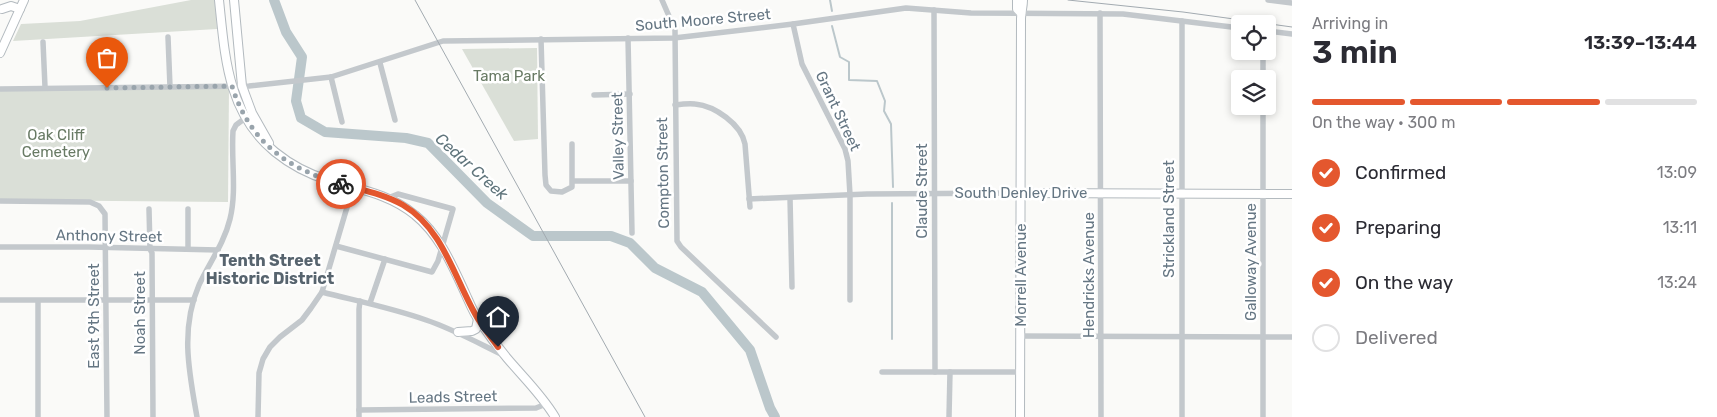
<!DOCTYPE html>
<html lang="en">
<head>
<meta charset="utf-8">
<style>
  body { margin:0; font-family:Rubik,sans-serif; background:#f2f2f3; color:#2b2b33; height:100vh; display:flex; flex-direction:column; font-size:19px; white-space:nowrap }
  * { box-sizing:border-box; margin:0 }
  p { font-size:16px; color:#7c7c81 }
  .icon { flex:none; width:28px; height:28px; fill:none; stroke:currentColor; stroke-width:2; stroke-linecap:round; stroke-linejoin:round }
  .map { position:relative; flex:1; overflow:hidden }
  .panel { display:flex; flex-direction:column; background:#fff; width:425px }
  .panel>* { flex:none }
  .fabs { position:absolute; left:1231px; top:15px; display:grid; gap:10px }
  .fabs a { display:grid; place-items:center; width:45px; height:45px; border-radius:5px; background:#fff; box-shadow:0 2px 8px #0003; font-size:25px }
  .pin { position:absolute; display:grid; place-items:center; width:42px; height:42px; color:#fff; margin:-51px -21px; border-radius:50% 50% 50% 0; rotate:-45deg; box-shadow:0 0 5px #0007 }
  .pin .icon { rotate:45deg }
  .courier { position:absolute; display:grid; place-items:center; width:50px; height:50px; margin:-25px; border:4px solid #e4572e; border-radius:50%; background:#fff; color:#222; box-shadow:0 1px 6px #0007 }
  .summary em { font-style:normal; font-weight:600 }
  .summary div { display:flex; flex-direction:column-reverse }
  .summary { display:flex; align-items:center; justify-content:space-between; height:85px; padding:0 20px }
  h1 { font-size:32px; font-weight:600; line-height:38px }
  .bar { display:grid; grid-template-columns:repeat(4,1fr); gap:8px 5px; align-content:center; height:60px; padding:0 20px }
  .bar i { height:6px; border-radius:4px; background:#e1e1e2 }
  .bar .selected { background:#e4572e }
  .bar p { grid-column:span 4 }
  ol { padding:0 20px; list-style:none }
  li { display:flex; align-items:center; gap:15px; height:55px }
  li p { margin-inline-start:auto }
  li .icon { padding:5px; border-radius:50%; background:#e4572e; color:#fff; stroke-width:4 }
  li:last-child { color:#7c7c81 }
  li i { width:28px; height:28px; border:2px solid #e1e1e2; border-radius:50% }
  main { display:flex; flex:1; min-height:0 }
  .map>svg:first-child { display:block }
  .green { fill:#dadfd7 }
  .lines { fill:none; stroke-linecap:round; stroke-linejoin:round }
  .stream { stroke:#bbc7cb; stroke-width:2 }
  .river { stroke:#bbc7cb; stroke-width:10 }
  .secondary-casing { stroke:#b3babf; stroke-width:10 }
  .street { stroke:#c3c8cc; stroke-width:5.5 }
  .secondary { stroke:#fff; stroke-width:8 }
  .tram { stroke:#a2aab0; stroke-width:1 }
  .done { stroke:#99a4ac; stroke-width:5; stroke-dasharray:0 9 }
  .route { stroke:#e4572e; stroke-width:6 }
  .labels { text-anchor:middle; stroke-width:5; stroke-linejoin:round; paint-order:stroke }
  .street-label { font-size:15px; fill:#657683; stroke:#fff }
  .park-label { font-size:15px; fill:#687a64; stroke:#fff }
  .water-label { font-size:16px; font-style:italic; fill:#60757c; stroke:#fff }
  .neighbourhood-label { font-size:16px; font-weight:bold; fill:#57646e; stroke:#fff }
</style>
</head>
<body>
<main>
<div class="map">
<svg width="1292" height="417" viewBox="0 0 1292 417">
  <rect width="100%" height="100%" fill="#fafaf8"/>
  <g class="green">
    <polygon points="191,0 215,0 217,29 13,41 21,24 80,21"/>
    <polygon points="537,48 538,139 514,141 462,49"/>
    <polygon points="0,87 229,88 228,202 0,200"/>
  </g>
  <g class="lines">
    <g class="stream">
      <polyline points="830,0 832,11"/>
      <polyline points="832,26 840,57 849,62 849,80 877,81 885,101 884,111 891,124 893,187"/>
      <polyline points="892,339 892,203"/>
    </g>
    <polyline class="river" points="274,0 286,32 302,57 296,101 301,118 325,132 406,138 428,143 487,203 533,236 611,236 630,243 655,268 702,292 750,350 770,408 775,417"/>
    <defs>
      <g id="secondary">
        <path d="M219 0C225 56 227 113 275 152 291 165 308 174 328 180 358 189 390 194 415 215 440 235 453 267 466 295 470 304 474 314 480 322 488 334 497 346 507 358 523 377 542 395 555 417"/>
        <polyline points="234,0 242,86 252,113 269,143"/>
        <polyline points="1017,0 1017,9 1021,13"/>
        <polyline points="2,9 11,6 20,9"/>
        <polyline points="0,53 24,0"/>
        <polyline points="1021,193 1292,194"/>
        <polyline points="458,332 472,331 476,329 478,319"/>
        <path d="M1020 417 1021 19C1021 12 1023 7 1023 0"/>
      </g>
    </defs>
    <use href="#secondary" class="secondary-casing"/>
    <g class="street">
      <polyline points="662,0 675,30 677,241 681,247 776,337"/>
      <polyline points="1268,0 1292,3"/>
      <polyline points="934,10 935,372"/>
      <polyline points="1100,13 1101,417"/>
      <polyline points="1182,21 1182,417"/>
      <polyline points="793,24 802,64 845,149 848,161 850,195 850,300"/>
      <polyline points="1268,31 1292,34"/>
      <polyline points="168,37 170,87"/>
      <polyline points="628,38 632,233"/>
      <polyline points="541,39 545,175 546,185 551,191 562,192 572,187 572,144"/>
      <polyline points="43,42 45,87"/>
      <polyline points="106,43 107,88"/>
      <polyline points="1263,51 1263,79"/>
      <polyline points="380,63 395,120"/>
      <polyline points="331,77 342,122"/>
      <polyline points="0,89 249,86 331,77 443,41 674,38 793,24 906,8 971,13 1123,14 1240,28"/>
      <polyline points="594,95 630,94"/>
      <path d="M675 105C682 104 689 103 695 104 715 106 741 124 745 144L750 207"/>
      <polyline points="1263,106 1263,417"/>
      <polyline points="573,181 631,181"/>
      <polyline points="790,198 792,287"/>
      <polyline points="749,199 867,194 1021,193"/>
      <polyline points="0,201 90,202 99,206 105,214 107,417"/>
      <polyline points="149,209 150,249 152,253 153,417"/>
      <polyline points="336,246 432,272 438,261 453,209 398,194 388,198"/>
      <polyline points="0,247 89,247 218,250"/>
      <polyline points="188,249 188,209"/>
      <path d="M322 292C357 301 392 308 426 320 453 329 478 343 503 355"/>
      <polyline points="0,300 194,300"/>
      <polyline points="38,301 38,417"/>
      <polyline points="370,303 385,259"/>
      <polyline points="1020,336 1292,337"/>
      <polyline points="882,372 1020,372"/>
      <polyline points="359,410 536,408 546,404"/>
      <path d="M197 417C189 372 180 329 199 285 209 263 224 244 230 219 237 191 231 160 233 131L236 125 248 116"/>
      <polyline points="258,417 259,373 263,359 270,347 280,337 302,320 311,308 322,292 353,187"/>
      <polyline points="359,417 359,309 360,301"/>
      <polyline points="949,417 950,372"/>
    </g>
    <use href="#secondary" class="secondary"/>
    <g class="tram">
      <polyline points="415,0 645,417"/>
      <polyline points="1068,0 1183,12 1292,27"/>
    </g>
  </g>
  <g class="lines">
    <path class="done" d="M107 88 232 86C249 141 287 169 341 184"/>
    <path class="route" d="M341 184C362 190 384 194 403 205 444 229 455 281 478 319 484 329 492 338 498 347"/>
  </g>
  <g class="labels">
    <g class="street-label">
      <text transform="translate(703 20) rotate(-5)" y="5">South Moore Street</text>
      <text transform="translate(838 111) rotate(65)" y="5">Grant Street</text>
      <text transform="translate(618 136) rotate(-91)" y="5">Valley Street</text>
      <text transform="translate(663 173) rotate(-91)" y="5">Compton Street</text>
      <text transform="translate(922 191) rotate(-90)" y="5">Claude Street</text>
      <text x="1021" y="198">South Denley Drive</text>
      <text transform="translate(1169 219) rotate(-90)" y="5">Strickland Street</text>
      <text transform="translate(109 236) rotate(1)" y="5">Anthony Street</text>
      <text transform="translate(1251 262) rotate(-90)" y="5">Galloway Avenue</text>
      <text transform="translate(1021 275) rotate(-90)" y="5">Morrell Avenue</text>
      <text transform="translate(1089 275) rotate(-90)" y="5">Hendricks Avenue</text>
      <text transform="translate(140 313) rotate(-90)" y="5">Noah Street</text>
      <text transform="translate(94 316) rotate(-90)" y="5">East 9th Street</text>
      <text transform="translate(453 397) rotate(-1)" y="5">Leads Street</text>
    </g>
    <g class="park-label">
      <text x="509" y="81">Tama Park</text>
      <text x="56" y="140">Oak Cliff<tspan x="56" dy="17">Cemetery</tspan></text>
    </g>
    <g class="water-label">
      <text transform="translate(472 166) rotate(42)" y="6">Cedar Creek</text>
    </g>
    <g class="neighbourhood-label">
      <text x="270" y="266">Tenth Street<tspan x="270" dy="18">Historic District</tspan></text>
    </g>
  </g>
</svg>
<div class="fabs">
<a><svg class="icon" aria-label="locate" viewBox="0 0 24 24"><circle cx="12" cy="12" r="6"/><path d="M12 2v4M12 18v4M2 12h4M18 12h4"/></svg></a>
<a><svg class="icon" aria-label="layers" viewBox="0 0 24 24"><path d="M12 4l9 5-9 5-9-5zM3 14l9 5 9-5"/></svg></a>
</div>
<div class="pin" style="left:107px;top:88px;background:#ea580c"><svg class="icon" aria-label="bag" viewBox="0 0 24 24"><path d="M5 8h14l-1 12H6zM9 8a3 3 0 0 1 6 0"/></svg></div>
<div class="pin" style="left:498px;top:347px;background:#1f2937"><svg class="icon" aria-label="home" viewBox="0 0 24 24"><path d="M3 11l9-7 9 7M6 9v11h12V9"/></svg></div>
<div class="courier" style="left:341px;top:184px"><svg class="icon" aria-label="bike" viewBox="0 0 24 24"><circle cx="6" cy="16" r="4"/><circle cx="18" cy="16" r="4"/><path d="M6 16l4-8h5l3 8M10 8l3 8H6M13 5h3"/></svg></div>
</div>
<section class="panel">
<div class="summary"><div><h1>3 min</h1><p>Arriving in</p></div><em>13:39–13:44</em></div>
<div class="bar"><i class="selected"></i><i class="selected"></i><i class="selected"></i><i></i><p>On the way · 300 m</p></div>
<ol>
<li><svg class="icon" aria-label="check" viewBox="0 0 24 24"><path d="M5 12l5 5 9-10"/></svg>Confirmed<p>13:09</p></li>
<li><svg class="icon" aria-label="check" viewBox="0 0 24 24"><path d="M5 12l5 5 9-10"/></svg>Preparing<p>13:11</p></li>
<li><svg class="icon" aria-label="check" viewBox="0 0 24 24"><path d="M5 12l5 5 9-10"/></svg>On the way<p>13:24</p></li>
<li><i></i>Delivered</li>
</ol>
</section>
</main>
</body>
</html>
